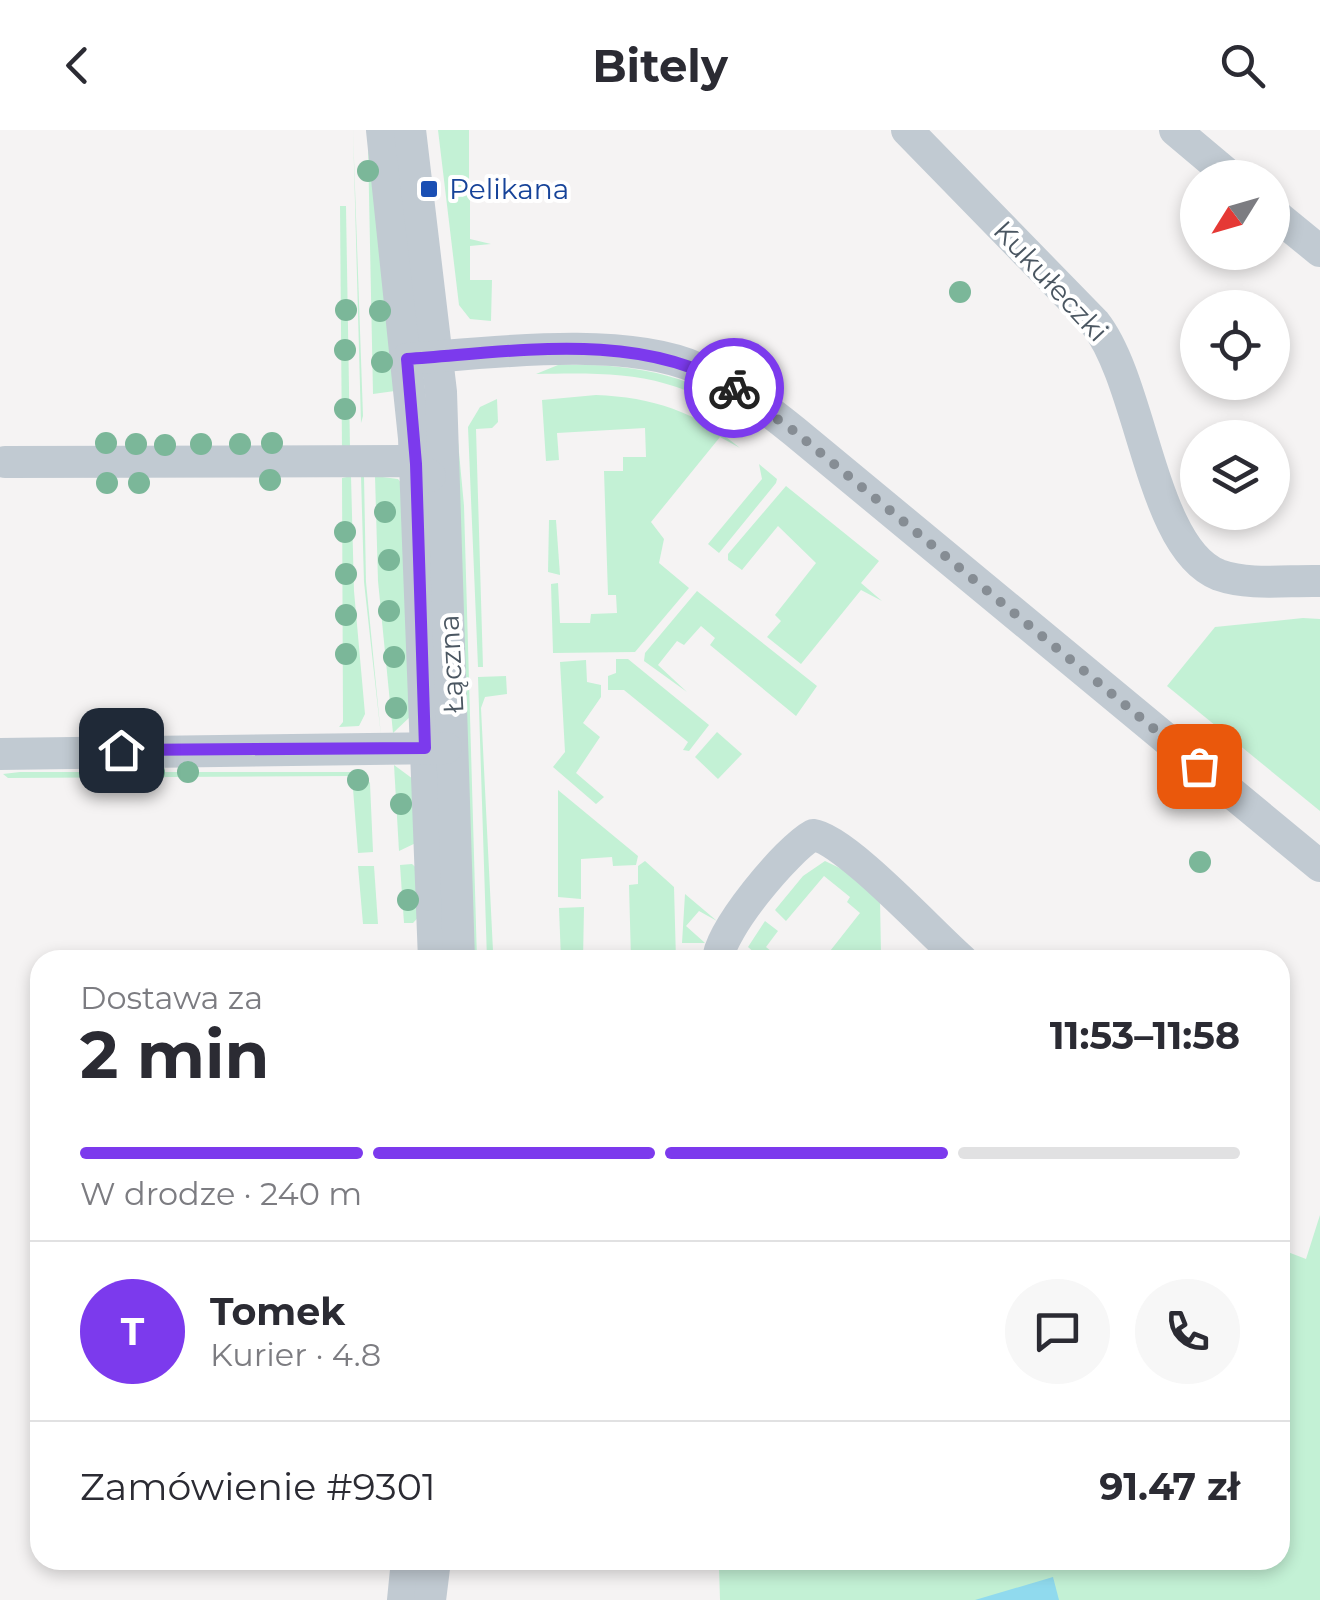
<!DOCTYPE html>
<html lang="pl">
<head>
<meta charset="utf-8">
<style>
  body { margin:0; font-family:Montserrat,sans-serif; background:#f7f7f7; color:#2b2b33; height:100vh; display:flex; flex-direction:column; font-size:38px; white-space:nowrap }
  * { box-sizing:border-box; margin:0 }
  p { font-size:32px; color:#7c7c81 }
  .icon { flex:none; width:55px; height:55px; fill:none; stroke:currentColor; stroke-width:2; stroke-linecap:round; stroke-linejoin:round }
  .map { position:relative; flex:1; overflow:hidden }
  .details { position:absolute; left:30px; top:820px; width:1260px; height:620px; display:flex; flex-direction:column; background:#fff; border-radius:30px; box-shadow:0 5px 15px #0003 }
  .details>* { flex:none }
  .needle { width:65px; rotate:233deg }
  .fabs { position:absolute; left:1180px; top:30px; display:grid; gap:20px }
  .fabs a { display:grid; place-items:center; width:110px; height:110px; border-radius:50%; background:#fff; box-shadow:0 5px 15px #0003; font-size:50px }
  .pin { position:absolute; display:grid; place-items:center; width:85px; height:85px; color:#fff; margin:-42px; border-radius:20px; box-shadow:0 5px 15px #0006 }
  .courier { position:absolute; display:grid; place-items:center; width:100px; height:100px; margin:-50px; border:8px solid #7c3aed; border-radius:50%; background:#fff; color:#222; box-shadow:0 2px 12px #0007 }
  .summary em { font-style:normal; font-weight:700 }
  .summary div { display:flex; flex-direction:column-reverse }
  .summary { display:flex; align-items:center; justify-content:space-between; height:170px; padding:0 50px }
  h1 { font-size:65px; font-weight:700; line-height:75px }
  .bar { display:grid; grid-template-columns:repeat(4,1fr); gap:15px 10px; align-content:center; height:120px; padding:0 50px }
  .bar i { height:12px; border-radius:8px; background:#e1e1e2 }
  .bar .active { background:#7c3aed }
  .bar p { grid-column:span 4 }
  .line { display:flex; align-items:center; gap:25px; padding:0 50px; border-top:2px solid #e1e1e2 }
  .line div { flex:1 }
  .round { display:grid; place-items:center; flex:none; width:105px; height:105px; border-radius:52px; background:#f7f7f7 }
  header { display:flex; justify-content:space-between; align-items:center; height:130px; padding:0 50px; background:#fff; font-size:45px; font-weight:700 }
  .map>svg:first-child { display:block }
  .green { fill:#c3f1d5 }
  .water { fill:#90daee }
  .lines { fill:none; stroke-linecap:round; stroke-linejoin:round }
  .minor { stroke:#c1cad2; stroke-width:32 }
  .tree { fill:#7bb799 }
  .done { stroke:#868d94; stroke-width:10; stroke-dasharray:0 18 }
  .route { stroke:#7c3aed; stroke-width:12 }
  .transit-dot { fill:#1a4fb4; stroke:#fff; stroke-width:4 }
  .labels { text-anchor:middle; stroke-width:8; stroke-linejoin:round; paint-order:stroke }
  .transit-label { font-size:28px; fill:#164399; stroke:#fff; text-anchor:start }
  .street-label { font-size:28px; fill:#4a5661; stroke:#fff }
</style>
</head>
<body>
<header><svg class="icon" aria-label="back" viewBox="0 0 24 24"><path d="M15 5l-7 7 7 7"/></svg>Bitely<svg class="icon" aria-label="search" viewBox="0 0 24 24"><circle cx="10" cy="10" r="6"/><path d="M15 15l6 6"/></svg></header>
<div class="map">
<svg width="1320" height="1470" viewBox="0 0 1320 1470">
  <rect width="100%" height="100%" fill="#f5f3f3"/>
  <g class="green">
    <polygon points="353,0 363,286 361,293"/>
    <polygon points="438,0 469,0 469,51 491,54 488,59 470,59 470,109 491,114 470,116 470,150 492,150 491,191 470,189 459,175"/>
    <polygon points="368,15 402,260 373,264"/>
    <polygon points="340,76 346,76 350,319 342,319"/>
    <path d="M558 235C628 233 696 243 752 289L754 301C681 243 625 242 536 244Z"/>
    <path d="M596 265C652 267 697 282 740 318L720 307 651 392 664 409 659 433 689 458 635 522 553 523 551 454 558 453 560 493H590L591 484 617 483 616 465H608L604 341H623V327H646L645 298 557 303 559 330 546 331 542 270Z"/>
    <polygon points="497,269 498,292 492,298 476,299 483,537 478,537 468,297 480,277"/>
    <polygon points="456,290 464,376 477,830 469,830"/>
    <polygon points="759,334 777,349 776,353 719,423 708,414 762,349"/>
    <polygon points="351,346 354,461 365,584 359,596 339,597 343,592 342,348"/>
    <polygon points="361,346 364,346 366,452 381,606 364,452"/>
    <polygon points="375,346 398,349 406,359 413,584 393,603 378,451"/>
    <polygon points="786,356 879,431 861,453 882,471 861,460 801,534 767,507 781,491 775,485 816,433 778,396 742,440 728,430 728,424"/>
    <polygon points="549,390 556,390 560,445 548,442"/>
    <polygon points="697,461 817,556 796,586 710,515 715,508 701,496 684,515 677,511 658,535 687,562 644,531 645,523"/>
    <polygon points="1303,488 1320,489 1320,681 1167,556 1215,497"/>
    <polygon points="616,529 628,529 709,595 689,621 683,620 688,612 624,560 608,560 608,546 616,543"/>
    <polygon points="586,530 587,552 601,555 601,567 583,593 600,607 576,643 604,667 596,674 553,637 565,622 560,532"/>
    <polygon points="506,546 507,564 485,567 481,578 493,821 515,821 515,829 487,830 478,547"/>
    <polygon points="717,602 742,624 718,649 695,627"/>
    <polygon points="394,635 413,649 420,711 399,721"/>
    <polygon points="20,642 362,642 370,653 373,722 358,723 352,646 8,648 3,644"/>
    <polygon points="558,660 638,726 636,735 613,736 612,727 581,729 581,769 558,767"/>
    <polygon points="645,731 674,757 676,830 631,830 629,755 638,754 638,736"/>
    <polygon points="825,731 846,741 880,770 881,823 875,830 823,830 860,783 847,772 850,767 824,746 786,791 775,780 803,746"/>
    <polygon points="412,734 422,743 423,782 413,793 404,793 400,735"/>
    <polygon points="358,736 374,736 378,794 363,794"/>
    <polygon points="685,764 717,791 699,781 686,796 705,813 682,813"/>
    <polygon points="584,777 583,830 561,830 559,778"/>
    <polygon points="765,791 778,801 766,817 782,830 763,830 748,817"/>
    <polygon points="1320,1085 1320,1470 720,1470 719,1437 907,1430 1280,1430 1280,1119 1306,1129"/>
  </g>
  <polygon class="water" points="1053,1447 1059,1470 975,1470"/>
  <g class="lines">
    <g class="minor">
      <polyline points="382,0 414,308 434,830"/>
      <polyline points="410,0 441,262 459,830"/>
      <path d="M907 0 1095 193C1143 254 1151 419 1219 445 1250 456 1288 450 1320 451"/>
      <polyline points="1175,0 1232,48"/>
      <polyline points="1272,82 1320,121"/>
      <path d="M407 229C488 223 623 205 697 238 733 253 764 277 794 301L1320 736"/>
      <polyline points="5,332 408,331 430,346"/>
      <polyline points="0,624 446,618"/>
      <path d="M718 830C719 801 787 719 813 705 845 709 932 804 962 830"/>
      <polyline points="403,1470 407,1430"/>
      <polyline points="430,1470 435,1430"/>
    </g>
  </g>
  <g class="tree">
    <circle cx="368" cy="41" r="11"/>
    <circle cx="960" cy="162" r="11"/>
    <circle cx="346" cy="180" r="11"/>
    <circle cx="380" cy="181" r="11"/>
    <circle cx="345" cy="220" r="11"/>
    <circle cx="382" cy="232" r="11"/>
    <circle cx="345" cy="279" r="11"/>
    <circle cx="106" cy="313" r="11"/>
    <circle cx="272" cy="313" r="11"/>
    <circle cx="136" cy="314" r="11"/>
    <circle cx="201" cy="314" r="11"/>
    <circle cx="240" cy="314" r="11"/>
    <circle cx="165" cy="315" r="11"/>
    <circle cx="270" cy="350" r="11"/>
    <circle cx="107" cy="353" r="11"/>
    <circle cx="139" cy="353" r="11"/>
    <circle cx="385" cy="382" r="11"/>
    <circle cx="345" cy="402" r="11"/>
    <circle cx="389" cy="430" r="11"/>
    <circle cx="346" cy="444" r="11"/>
    <circle cx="389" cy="481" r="11"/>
    <circle cx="346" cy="485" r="11"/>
    <circle cx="346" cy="524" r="11"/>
    <circle cx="394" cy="527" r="11"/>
    <circle cx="396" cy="578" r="11"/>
    <circle cx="154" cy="642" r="11"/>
    <circle cx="188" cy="642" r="11"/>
    <circle cx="358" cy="650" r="11"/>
    <circle cx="401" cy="674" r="11"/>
    <circle cx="1200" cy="732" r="11"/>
    <circle cx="408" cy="770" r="11"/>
  </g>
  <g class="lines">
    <polyline class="done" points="734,258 794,301 1199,636"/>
    <path class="route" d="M121 620 425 618 416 334 407 229C513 222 639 199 734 258"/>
  </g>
  <rect class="transit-dot" x="419" y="49" width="20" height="20" rx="5"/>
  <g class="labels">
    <g class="transit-label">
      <text x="449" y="69">Pelikana</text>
    </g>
    <g class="street-label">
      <text transform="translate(1051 151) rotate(47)" y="10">Kukułeczki</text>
      <text transform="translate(451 534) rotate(-93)" y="10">Łączna</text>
    </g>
  </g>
</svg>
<div class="fabs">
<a><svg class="needle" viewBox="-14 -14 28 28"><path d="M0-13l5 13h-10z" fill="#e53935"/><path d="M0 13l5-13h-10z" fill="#7c7c81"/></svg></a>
<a><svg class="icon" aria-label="locate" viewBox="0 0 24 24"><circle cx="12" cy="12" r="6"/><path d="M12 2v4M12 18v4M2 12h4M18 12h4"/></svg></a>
<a><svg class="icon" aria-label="layers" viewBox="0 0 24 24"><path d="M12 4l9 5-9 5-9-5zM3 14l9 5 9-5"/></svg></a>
</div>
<div class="pin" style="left:1199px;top:636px;background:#ea580c"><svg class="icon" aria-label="bag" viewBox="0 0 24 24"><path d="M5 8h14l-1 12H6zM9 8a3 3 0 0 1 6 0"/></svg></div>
<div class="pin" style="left:121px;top:620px;background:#1f2937"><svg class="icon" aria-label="home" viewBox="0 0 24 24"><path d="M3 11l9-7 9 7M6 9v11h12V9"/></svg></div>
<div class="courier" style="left:734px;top:258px"><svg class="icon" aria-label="bike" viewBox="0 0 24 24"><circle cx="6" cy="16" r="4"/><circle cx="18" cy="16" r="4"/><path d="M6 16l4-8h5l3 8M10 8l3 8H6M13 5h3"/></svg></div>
<section class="details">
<div class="summary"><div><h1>2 min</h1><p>Dostawa za</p></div><em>11:53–11:58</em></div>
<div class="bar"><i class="active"></i><i class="active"></i><i class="active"></i><i></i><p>W drodze · 240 m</p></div>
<div class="line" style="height:180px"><b class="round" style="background:#7c3aed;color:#fff">T</b><div><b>Tomek</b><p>Kurier · 4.8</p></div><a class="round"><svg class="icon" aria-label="chat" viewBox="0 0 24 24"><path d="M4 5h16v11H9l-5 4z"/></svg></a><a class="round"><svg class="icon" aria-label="phone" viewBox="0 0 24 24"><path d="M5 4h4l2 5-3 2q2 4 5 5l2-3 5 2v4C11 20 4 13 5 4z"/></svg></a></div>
<div class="line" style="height:130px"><div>Zamówienie #9301</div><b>91.47 zł</b></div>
</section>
</div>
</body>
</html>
